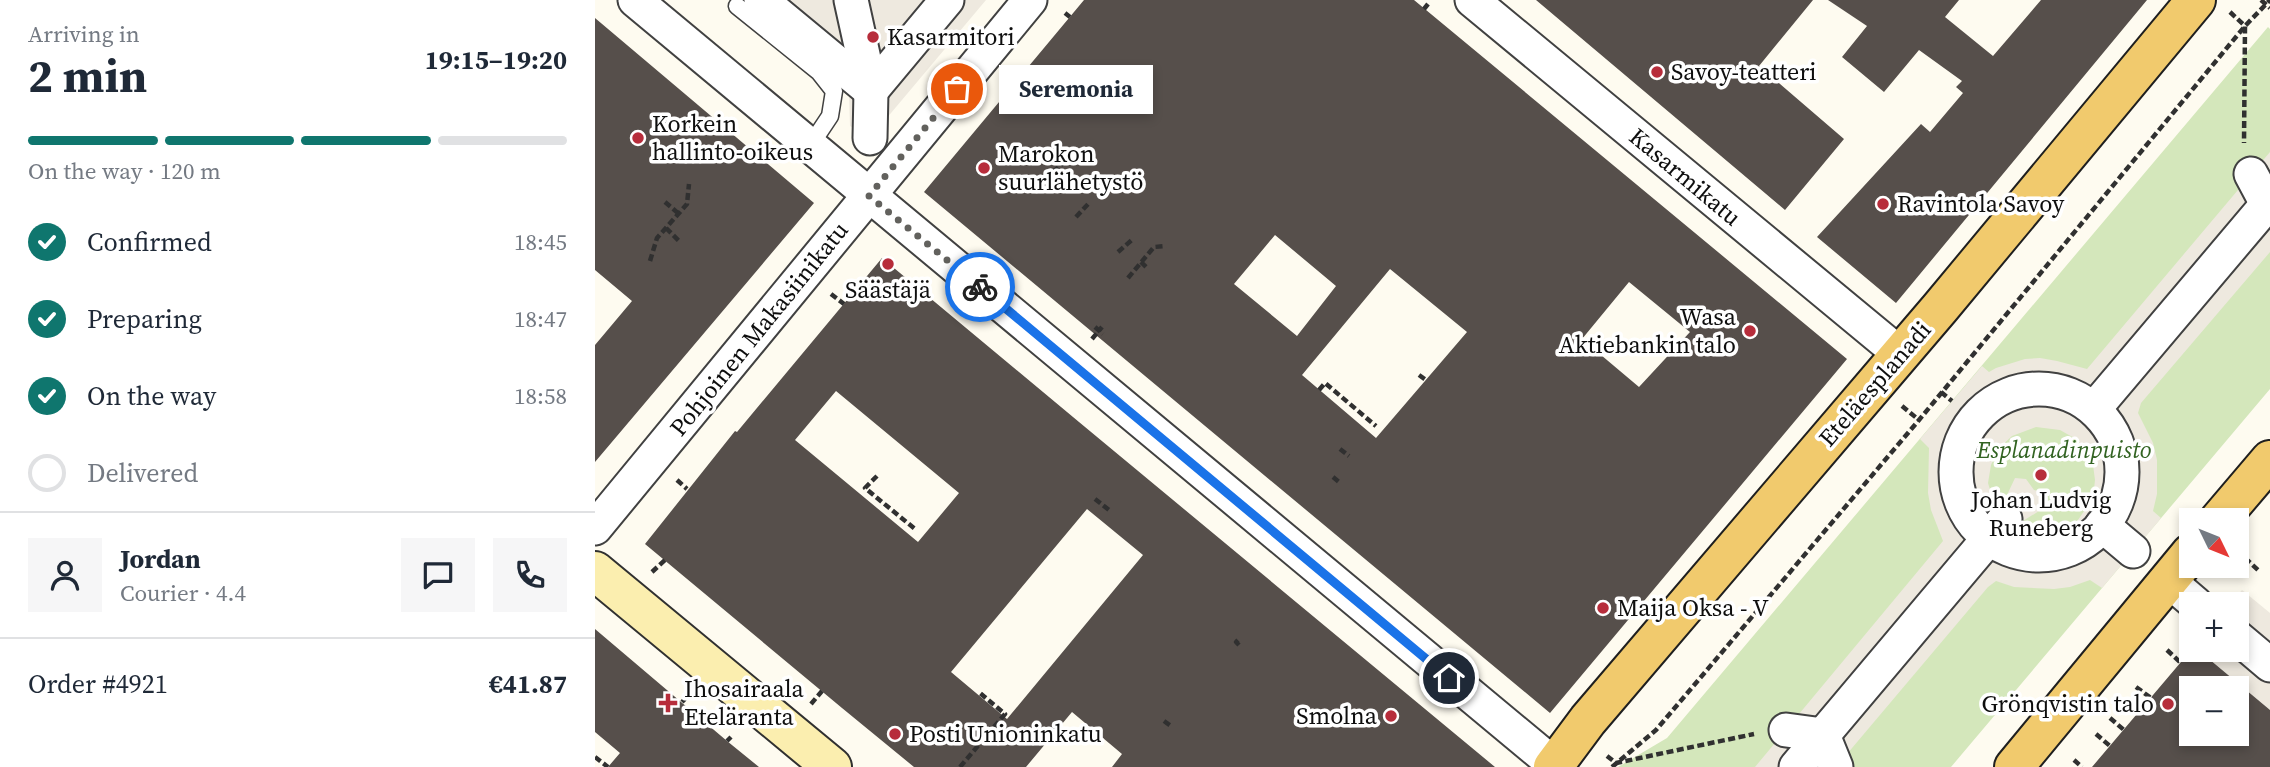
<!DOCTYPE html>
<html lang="en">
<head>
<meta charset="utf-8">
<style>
  body { margin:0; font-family:"Source Serif 4",serif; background:#f6f6f7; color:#1f2937; height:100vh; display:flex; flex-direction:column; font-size:26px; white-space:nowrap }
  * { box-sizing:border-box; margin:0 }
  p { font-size:23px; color:#747a83 }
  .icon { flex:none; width:38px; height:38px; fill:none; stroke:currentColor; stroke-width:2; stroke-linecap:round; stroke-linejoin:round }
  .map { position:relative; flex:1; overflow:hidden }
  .details { display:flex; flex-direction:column; background:#fff; width:595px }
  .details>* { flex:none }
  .needle { width:46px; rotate:133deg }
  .buttons { position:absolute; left:1584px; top:508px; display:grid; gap:14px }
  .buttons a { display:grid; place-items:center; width:70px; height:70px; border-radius:0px; background:#fff; box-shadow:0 4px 10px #0003; font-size:35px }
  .pin { position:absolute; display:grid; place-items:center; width:60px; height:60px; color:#fff; margin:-30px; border:4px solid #fff; border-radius:50%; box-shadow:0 2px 7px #0007 }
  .courier { position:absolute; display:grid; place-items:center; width:70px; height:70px; margin:-35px; border:5px solid #1a73e8; border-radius:50%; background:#fff; color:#222; box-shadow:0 2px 9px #0007 }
  .bubble { position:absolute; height:49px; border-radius:0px; background:#fff; box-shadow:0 4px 10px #0003; font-size:23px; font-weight:700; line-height:49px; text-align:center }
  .summary em { font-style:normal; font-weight:700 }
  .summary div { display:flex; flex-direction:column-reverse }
  .summary { display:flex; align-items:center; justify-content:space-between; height:119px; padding:0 28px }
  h1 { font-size:46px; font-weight:700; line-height:52px }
  .bar { display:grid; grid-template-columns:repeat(4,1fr); gap:10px 7px; align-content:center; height:84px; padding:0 28px }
  .bar i { height:9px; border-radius:5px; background:#e0e1e3 }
  .bar .active { background:#0f766e }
  .bar p { grid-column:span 4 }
  .line { display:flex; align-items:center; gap:18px; padding:0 28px; border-top:2px solid #e0e1e3 }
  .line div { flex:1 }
  .round { display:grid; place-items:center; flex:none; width:74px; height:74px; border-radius:0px; background:#f6f6f7 }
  ol { padding:0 28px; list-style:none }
  li { display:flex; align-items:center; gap:21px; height:77px }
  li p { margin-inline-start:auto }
  li .icon { padding:7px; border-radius:50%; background:#0f766e; color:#fff; stroke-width:4 }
  li:last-child { color:#747a83 }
  li i { width:38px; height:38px; border:4px solid #e0e1e3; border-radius:50% }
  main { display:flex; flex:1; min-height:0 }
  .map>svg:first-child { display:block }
  .green { fill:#d4e7bb }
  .plaza { fill:#eee9df; fill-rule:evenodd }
  .building { fill:#564f4b; fill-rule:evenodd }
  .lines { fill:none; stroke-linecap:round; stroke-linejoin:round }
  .lane-casing { stroke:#414141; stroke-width:19 }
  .street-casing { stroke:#414141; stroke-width:37 }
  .secondary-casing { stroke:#303030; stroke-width:42 }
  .primary-casing { stroke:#1f1f1f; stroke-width:42 }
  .path { stroke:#303030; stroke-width:4.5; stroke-dasharray:7 3.5; stroke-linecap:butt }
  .lane { stroke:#fff; stroke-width:16 }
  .street { stroke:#fff; stroke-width:33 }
  .secondary { stroke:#fbeeaf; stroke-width:38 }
  .primary { stroke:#f1ca6d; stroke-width:38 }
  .done { stroke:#62615d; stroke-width:7; stroke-dasharray:0 12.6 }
  .route { stroke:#1a73e8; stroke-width:9 }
  .poi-dot { fill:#b72d3b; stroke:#fff; stroke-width:2.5 }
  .labels { text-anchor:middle; stroke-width:7; stroke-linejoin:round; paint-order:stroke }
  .poi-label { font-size:24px; fill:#0e0e0e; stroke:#fff; text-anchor:start }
  .street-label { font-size:24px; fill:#0e0e0e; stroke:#fff }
  .park-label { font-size:24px; font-style:italic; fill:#326322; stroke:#fff }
</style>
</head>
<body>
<main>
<section class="details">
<div class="summary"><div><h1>2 min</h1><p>Arriving in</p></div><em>19:15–19:20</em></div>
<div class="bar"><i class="active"></i><i class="active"></i><i class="active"></i><i></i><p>On the way · 120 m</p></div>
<ol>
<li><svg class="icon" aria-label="check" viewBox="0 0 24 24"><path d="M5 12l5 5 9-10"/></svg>Confirmed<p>18:45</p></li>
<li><svg class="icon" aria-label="check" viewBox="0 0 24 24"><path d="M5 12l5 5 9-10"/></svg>Preparing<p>18:47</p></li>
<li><svg class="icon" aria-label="check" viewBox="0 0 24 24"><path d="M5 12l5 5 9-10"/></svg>On the way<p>18:58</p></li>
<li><i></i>Delivered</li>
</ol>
<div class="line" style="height:126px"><a class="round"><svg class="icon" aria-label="person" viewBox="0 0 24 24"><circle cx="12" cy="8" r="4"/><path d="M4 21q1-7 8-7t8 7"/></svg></a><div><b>Jordan</b><p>Courier · 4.4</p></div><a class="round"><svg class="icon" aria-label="chat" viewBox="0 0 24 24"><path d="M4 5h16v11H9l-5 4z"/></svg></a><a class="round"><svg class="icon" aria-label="phone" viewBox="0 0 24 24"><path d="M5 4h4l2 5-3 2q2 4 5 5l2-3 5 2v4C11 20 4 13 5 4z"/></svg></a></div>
<div class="line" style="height:91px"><div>Order #4921</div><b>€41.87</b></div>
</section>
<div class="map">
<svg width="1675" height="767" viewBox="0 0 1675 767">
  <rect width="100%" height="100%" fill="#fefbf0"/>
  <polygon class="green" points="1673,27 1675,29 1675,389 1356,767 1023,767 1072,738"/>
  <g class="plaza">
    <polygon points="151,0 391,0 275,138 255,126 254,92"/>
    <path d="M1675 152V252L1546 403 1543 413 1558 443 1562 460V494L1558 511 1566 518 1562 523 1507 588 1495 580 1475 587 1459 589 1419 587 1401 581 1393 587 1241 767H1160L1348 541 1336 510 1333 493 1334 448 1325 439 1387 366 1394 372 1401 368 1430 359 1445 358 1462 361 1492 369ZM1441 427 1465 430 1481 439 1491 450 1498 465 1500 480 1498 498 1483 520 1475 525 1449 534 1429 531 1420 526 1452 506 1450 495 1447 492 1439 490 1431 479 1420 478 1404 512 1398 500 1393 483 1396 465 1403 449 1417 436Z"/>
    <polygon points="1647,590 1675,613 1675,710 1602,649 1642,649 1642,604 1635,604"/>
  </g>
  <g class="building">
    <path d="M489 0H819L1252 359 955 713 329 192ZM680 235 741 286 702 336 639 284ZM795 269 872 332 781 438 707 375ZM1034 282 1095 332 1044 387 987 339Z"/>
    <polygon points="941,0 1218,0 1164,66 1249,139 1190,210"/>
    <polygon points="1233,0 1364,0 1350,17 1398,56 1446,0 1552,0 1301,303 1222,237 1326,124 1335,132 1368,93 1361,87 1367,81 1324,50 1289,92 1247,57 1272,26"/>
    <polygon points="0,18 219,203 0,462 0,345 37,301 0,270"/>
    <path d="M287 258 484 422 900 767H517L527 754 477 712 431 767H319L247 708 50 544 140 431 142 432ZM241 391 364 493 323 542 200 440ZM492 509 548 555 412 719 356 672Z"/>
    <polygon points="0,629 132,741 164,767 13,767 25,753 0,732"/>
    <path d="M1597 649H1602L1675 710V767H1497ZM1596 688H1642V733H1596Z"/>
  </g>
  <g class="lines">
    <defs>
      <polyline id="lane" points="142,6 224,72 239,91 235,116 215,146"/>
      <g id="street">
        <polyline points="40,0 962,767"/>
        <polyline points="166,0 276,91 352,0"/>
        <polyline points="256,0 276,91 275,138"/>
        <polyline points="877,0 1305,354"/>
        <polyline points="1656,174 1672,204 1675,205"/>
        <circle cx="1444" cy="472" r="83"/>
        <polyline points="1499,409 1675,201"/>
        <polyline points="1507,525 1538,551"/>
        <polyline points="0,528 435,0"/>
        <polyline points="1573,580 1601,604"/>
        <polyline points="1642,637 1675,665"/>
        <polyline points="1191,730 1228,735 1241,767"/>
        <polyline points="1201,767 1410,519"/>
      </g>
      <polyline id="secondary" points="0,571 237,767"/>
      <g id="primary">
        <polyline points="1624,520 1675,460"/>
        <polyline points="958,767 993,720 1345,308 1601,0"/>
        <polyline points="1419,767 1596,553"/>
      </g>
    </defs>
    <use href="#lane" class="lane-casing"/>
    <use href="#street" class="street-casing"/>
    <use href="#secondary" class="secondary-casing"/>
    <use href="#primary" class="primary-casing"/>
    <g class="path">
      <polyline points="1666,0 1675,8"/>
      <polyline points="829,9 833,4"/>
      <polyline points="1635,12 1650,26 1649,143"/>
      <polyline points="470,13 475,17"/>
      <polyline points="458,172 476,156"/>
      <polyline points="70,202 84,214"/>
      <polyline points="481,217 494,203"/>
      <polyline points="71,228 85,242"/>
      <polyline points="523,252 538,239"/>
      <polyline points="55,261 62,238 92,204 94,184"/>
      <polyline points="546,262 552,268"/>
      <polyline points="533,278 559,247 571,246"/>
      <polyline points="236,294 249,304"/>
      <polyline points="500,327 508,334"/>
      <polyline points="497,339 507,327"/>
      <polyline points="824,375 831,380"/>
      <polyline points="724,390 730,383 781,426"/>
      <polyline points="1346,392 1357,401"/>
      <polyline points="1307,406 1324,420"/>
      <polyline points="745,449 754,456"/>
      <polyline points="282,476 270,488 320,529"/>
      <polyline points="738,477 744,482"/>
      <polyline points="82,480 92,489"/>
      <polyline points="500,499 514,510"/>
      <polyline points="1650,558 1663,570"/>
      <polyline points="57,572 70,560"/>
      <polyline points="644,645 641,642 645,638"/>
      <polyline points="1572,650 1586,663"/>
      <polyline points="1541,687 1556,698"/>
      <polyline points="87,702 90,699"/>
      <polyline points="216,704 227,691"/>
      <polyline points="102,715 106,712"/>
      <polyline points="1515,718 1529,730"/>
      <polyline points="569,721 576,726"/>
      <polyline points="1501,734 1515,746"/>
      <polyline points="132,741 136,737"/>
      <polyline points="1012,756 1021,763 1159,734"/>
      <polyline points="0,757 13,767"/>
      <polyline points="1479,760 1487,767"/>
      <polyline points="365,767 410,714 385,693"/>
      <polyline points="1017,767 1061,730 1324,420 1650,26 1675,0"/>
    </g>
    <use href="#lane" class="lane"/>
    <use href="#street" class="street"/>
    <use href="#secondary" class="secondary"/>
    <use href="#primary" class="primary"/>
  </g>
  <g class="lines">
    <polyline class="done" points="362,89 274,196 385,287"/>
    <polyline class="route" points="385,287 854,678"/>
  </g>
  <g class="poi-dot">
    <circle cx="278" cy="37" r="7"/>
    <circle cx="1062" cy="72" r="7"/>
    <circle cx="43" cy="138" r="7"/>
    <circle cx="389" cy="168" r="7"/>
    <circle cx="1288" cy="204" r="7"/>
    <circle cx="293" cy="264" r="7"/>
    <circle cx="1155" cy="331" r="7"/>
    <circle cx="1446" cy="475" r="7"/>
    <circle cx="1008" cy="608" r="7"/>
    <path d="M69.5 692.5h7v7h7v7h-7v7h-7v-7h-7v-7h7z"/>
    <circle cx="1573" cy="704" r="7"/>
    <circle cx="796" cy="716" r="7"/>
    <circle cx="300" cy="734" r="7"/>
  </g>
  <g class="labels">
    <g class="poi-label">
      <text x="292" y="45">Kasarmitori</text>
      <text x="1076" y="80">Savoy-teatteri</text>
      <text x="57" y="132">Korkein<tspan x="57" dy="28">hallinto-oikeus</tspan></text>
      <text x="403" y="162">Marokon<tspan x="403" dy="28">suurlähetystö</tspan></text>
      <text x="1302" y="212">Ravintola Savoy</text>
      <text x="293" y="298" text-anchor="middle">Säästäjä</text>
      <text x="1141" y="325" text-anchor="end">Wasa<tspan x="1141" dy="28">Aktiebankin talo</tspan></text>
      <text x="1446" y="508" text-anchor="middle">Johan Ludvig<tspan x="1446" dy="28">Runeberg</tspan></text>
      <text x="1022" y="616">Maija Oksa - V</text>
      <text x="89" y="697">Ihosairaala<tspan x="89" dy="28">Eteläranta</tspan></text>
      <text x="1559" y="712" text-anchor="end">Grönqvistin talo</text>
      <text x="782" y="724" text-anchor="end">Smolna</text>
      <text x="314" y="742">Posti Unioninkatu</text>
    </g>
    <g class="street-label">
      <text transform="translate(1090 177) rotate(40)" y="8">Kasarmikatu</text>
      <text transform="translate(164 329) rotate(-51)" y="8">Pohjoinen Makasiinikatu</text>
      <text transform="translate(1280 384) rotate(-49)" y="8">Eteläesplanadi</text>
    </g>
    <g class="park-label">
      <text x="1469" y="458">Esplanadinpuisto</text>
    </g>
  </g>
</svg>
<div class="buttons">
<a><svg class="needle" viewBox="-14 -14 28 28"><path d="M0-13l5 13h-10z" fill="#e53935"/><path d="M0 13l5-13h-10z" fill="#747a83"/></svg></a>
<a>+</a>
<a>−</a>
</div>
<div class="pin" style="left:362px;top:89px;background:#ea580c"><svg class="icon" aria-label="bag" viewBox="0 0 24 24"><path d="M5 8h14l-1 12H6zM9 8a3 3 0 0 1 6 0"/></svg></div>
<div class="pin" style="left:854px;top:678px;background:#1f2937"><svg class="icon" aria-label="home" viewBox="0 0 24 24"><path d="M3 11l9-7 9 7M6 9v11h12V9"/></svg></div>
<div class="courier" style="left:385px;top:287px"><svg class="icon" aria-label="bike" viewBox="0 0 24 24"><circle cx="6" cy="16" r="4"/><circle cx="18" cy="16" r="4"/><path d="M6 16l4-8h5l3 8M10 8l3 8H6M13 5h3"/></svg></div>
<div class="bubble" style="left:404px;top:65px;width:154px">Seremonia</div>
</div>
</main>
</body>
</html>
